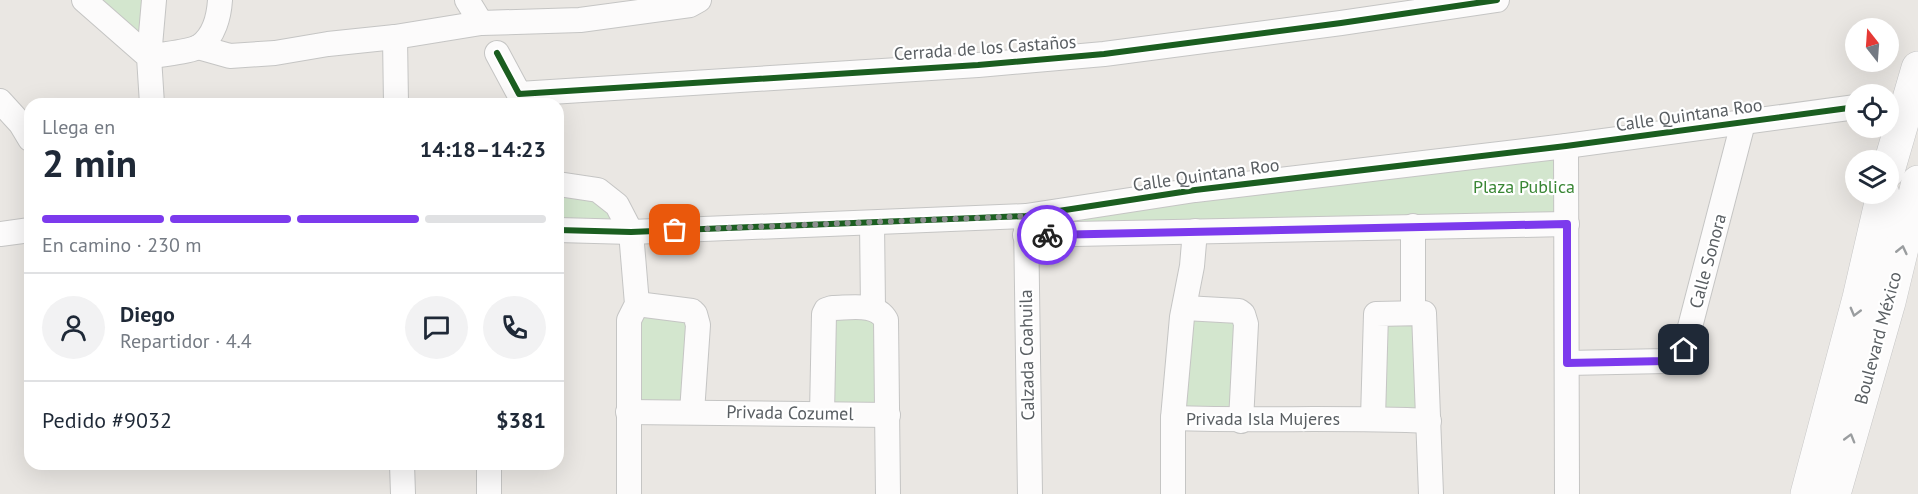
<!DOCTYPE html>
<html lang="es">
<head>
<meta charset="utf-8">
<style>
  body { margin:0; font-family:"PT Sans",sans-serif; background:#f2f2f3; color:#1f2937; height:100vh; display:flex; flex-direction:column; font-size:22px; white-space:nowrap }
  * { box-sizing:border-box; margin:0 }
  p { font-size:20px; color:#747a83 }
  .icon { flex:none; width:33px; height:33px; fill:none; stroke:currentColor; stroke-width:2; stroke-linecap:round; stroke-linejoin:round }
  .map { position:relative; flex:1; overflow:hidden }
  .sheet { position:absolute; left:24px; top:98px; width:540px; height:372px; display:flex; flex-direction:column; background:#fff; border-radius:18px; box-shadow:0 6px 24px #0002 }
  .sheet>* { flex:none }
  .needle { width:39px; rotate:343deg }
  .controls { position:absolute; left:1845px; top:18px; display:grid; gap:12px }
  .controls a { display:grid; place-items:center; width:54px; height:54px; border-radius:50%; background:#fff; box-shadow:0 6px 24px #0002; font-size:30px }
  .pin { position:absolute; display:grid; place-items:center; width:51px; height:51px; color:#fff; margin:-26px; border-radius:12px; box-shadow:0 3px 9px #0006 }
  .courier { position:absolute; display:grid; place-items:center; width:60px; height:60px; margin:-30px; border:4px solid #7c3aed; border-radius:50%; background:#fff; color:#222; box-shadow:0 2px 8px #0007 }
  .summary em { font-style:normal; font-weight:700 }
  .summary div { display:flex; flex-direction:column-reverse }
  .summary { display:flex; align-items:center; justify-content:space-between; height:102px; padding:0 18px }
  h1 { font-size:39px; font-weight:700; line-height:45px }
  .bar { display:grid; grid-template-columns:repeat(4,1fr); gap:9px 6px; align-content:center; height:72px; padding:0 18px }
  .bar i { height:8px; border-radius:4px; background:#e0e1e3 }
  .bar .current { background:#7c3aed }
  .bar p { grid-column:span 4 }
  .line { display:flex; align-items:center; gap:15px; padding:0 18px; border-top:2px solid #e0e1e3 }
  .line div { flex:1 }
  .round { display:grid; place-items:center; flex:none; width:63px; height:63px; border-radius:32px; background:#f2f2f3 }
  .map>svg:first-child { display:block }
  .green { fill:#d3e6ce }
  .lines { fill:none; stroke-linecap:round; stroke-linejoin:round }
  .minor-casing { stroke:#c5c5c4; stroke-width:26 }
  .secondary-casing { stroke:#c6c6c6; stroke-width:34 }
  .minor { stroke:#fcfbfb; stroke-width:24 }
  .secondary { stroke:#fcfbfb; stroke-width:33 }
  .cycleway-casing { stroke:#fff; stroke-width:10 }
  .cycleway { stroke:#1b5e20; stroke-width:6 }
  .oneway { stroke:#9a9d9f }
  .done { stroke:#8c8e8f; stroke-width:6; stroke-dasharray:0 10.8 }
  .route { stroke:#7c3aed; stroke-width:8 }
  .labels { text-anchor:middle; stroke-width:4.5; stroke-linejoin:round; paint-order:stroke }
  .street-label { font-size:18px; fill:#595e62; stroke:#fff }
  .park-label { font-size:18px; fill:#398634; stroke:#fff }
</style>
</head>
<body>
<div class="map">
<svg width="1918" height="494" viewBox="0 0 1918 494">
  <rect width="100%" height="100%" fill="#eae7e3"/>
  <g class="green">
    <polygon points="86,0 154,0 149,57"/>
    <polygon points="1561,152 1561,217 1031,231 1031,220"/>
    <polygon points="558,188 595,192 626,228 558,227"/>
    <polygon points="638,306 687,316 684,405 634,407"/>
    <polygon points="1187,311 1238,314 1239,418 1176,416"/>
    <polygon points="1423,314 1427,420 1374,418 1377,315"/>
    <polygon points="831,318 879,320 879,408 827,408"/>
  </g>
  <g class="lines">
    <defs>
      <g id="minor">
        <polyline points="84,0 149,57 152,104"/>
        <path d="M154 0 149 57C161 54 191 52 200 46 214 36 219 16 220 0"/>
        <polyline points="467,0 481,23"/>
        <polyline points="395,37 396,104"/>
        <polyline points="198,47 230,56 275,53 328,44 395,37 481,23 580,20 690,5 699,0"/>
        <polyline points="497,53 519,94 978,65 1104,54 1341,23 1497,0"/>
        <polyline points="0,101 21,124 30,139"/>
        <polyline points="1566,146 1567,494"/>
        <polyline points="558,184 598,190 617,205 631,232 637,304 629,320 629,494"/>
        <polyline points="1026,220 1030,494"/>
        <polyline points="872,223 873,308"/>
        <polyline points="1413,226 1413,312"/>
        <polyline points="558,230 631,232 1026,216 1195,190 1566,146 1856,107"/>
        <polyline points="0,234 30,230"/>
        <polyline points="1025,235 1567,224"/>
        <polyline points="637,304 692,311 695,314 698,325 692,412"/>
        <polyline points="1185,308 1239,311 1243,314 1246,324 1241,421"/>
        <polyline points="1567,363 1666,361 1676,358 1684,350 1743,123"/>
        <polyline points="628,412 888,415"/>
        <path d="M822 414 824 314 826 310 832 308C850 308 876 302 886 320L888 494"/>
        <path d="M1173 418C1258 421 1343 417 1429 421"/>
        <polyline points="1373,418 1376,314 1424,313 1431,494"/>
        <polyline points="402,464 403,494"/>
        <polyline points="489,494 489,464"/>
        <polyline points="1173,494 1173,418 1182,317 1192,266 1195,231"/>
      </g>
      <g id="secondary">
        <polyline points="1888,171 1918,68"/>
        <polyline points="1807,494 1859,298 1883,194"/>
        <polyline points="1834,494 1889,302 1918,182"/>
      </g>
    </defs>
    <use href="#minor" class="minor-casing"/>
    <use href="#secondary" class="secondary-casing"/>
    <use href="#minor" class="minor"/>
    <use href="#secondary" class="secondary"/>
    <defs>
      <g id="cycleway">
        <polyline points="497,53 519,94 978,65 1104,54 1341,23 1497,0"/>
        <polyline points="558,230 631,232 1026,216 1195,190 1566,146 1856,107"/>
      </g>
    </defs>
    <use href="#cycleway" class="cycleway-casing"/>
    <use href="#cycleway" class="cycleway"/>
  </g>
  <defs><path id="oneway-chevron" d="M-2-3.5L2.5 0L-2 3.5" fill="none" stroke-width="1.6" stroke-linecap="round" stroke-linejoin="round" transform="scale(1.5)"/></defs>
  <g class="oneway">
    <use href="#oneway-chevron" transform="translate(1902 250) rotate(-77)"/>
    <use href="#oneway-chevron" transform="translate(1855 312) rotate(105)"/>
    <use href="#oneway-chevron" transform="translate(1850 438) rotate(-74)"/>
  </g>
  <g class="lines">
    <polyline class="done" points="675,230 1026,216 1025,235 1047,235"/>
    <polyline class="route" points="1047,235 1567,224 1567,363 1666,361 1676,358 1684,350"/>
  </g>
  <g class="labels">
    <g class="street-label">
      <text transform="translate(985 48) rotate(-4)" y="6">Cerrada de los Castaños</text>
      <text transform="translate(1689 115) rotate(-8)" y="6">Calle Quintana Roo</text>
      <text transform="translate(1206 175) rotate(-8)" y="6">Calle Quintana Roo</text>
      <text transform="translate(1708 261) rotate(-75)" y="6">Calle Sonora</text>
      <text transform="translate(1878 338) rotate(-75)" y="6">Boulevard México</text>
      <text transform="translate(1027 355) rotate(-91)" y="6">Calzada Coahuila</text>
      <text transform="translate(790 413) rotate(1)" y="6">Privada Cozumel</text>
      <text x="1263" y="425">Privada Isla Mujeres</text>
    </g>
    <g class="park-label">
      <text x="1524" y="193">Plaza Publica</text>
    </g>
  </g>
</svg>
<div class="controls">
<a><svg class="needle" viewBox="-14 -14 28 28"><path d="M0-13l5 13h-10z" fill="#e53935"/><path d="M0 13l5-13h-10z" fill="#747a83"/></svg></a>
<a><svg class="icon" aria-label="locate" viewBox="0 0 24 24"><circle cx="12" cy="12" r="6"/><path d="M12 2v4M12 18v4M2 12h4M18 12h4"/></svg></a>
<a><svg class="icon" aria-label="layers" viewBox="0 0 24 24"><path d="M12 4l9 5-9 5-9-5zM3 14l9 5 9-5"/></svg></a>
</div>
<div class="pin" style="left:675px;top:230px;background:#ea580c"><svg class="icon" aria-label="bag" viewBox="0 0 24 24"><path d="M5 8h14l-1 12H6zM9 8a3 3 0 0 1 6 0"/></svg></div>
<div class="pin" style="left:1684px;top:350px;background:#1f2937"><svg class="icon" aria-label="home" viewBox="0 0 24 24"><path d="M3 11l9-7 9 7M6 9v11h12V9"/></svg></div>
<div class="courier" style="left:1047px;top:235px"><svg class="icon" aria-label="bike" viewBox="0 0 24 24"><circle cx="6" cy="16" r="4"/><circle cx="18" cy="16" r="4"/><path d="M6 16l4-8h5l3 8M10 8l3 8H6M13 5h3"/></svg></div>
<section class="sheet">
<div class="summary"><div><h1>2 min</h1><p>Llega en</p></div><em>14:18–14:23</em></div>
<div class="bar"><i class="current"></i><i class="current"></i><i class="current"></i><i></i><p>En camino · 230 m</p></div>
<div class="line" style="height:108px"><a class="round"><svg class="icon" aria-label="person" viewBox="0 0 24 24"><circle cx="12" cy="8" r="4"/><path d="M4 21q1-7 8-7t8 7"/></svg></a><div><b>Diego</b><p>Repartidor · 4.4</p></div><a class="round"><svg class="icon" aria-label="chat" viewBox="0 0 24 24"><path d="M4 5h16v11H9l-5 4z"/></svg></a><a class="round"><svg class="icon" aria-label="phone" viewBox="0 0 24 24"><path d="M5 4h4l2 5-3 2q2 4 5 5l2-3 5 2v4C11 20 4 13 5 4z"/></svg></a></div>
<div class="line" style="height:78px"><div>Pedido #9032</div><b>$381</b></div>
</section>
</div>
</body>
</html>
